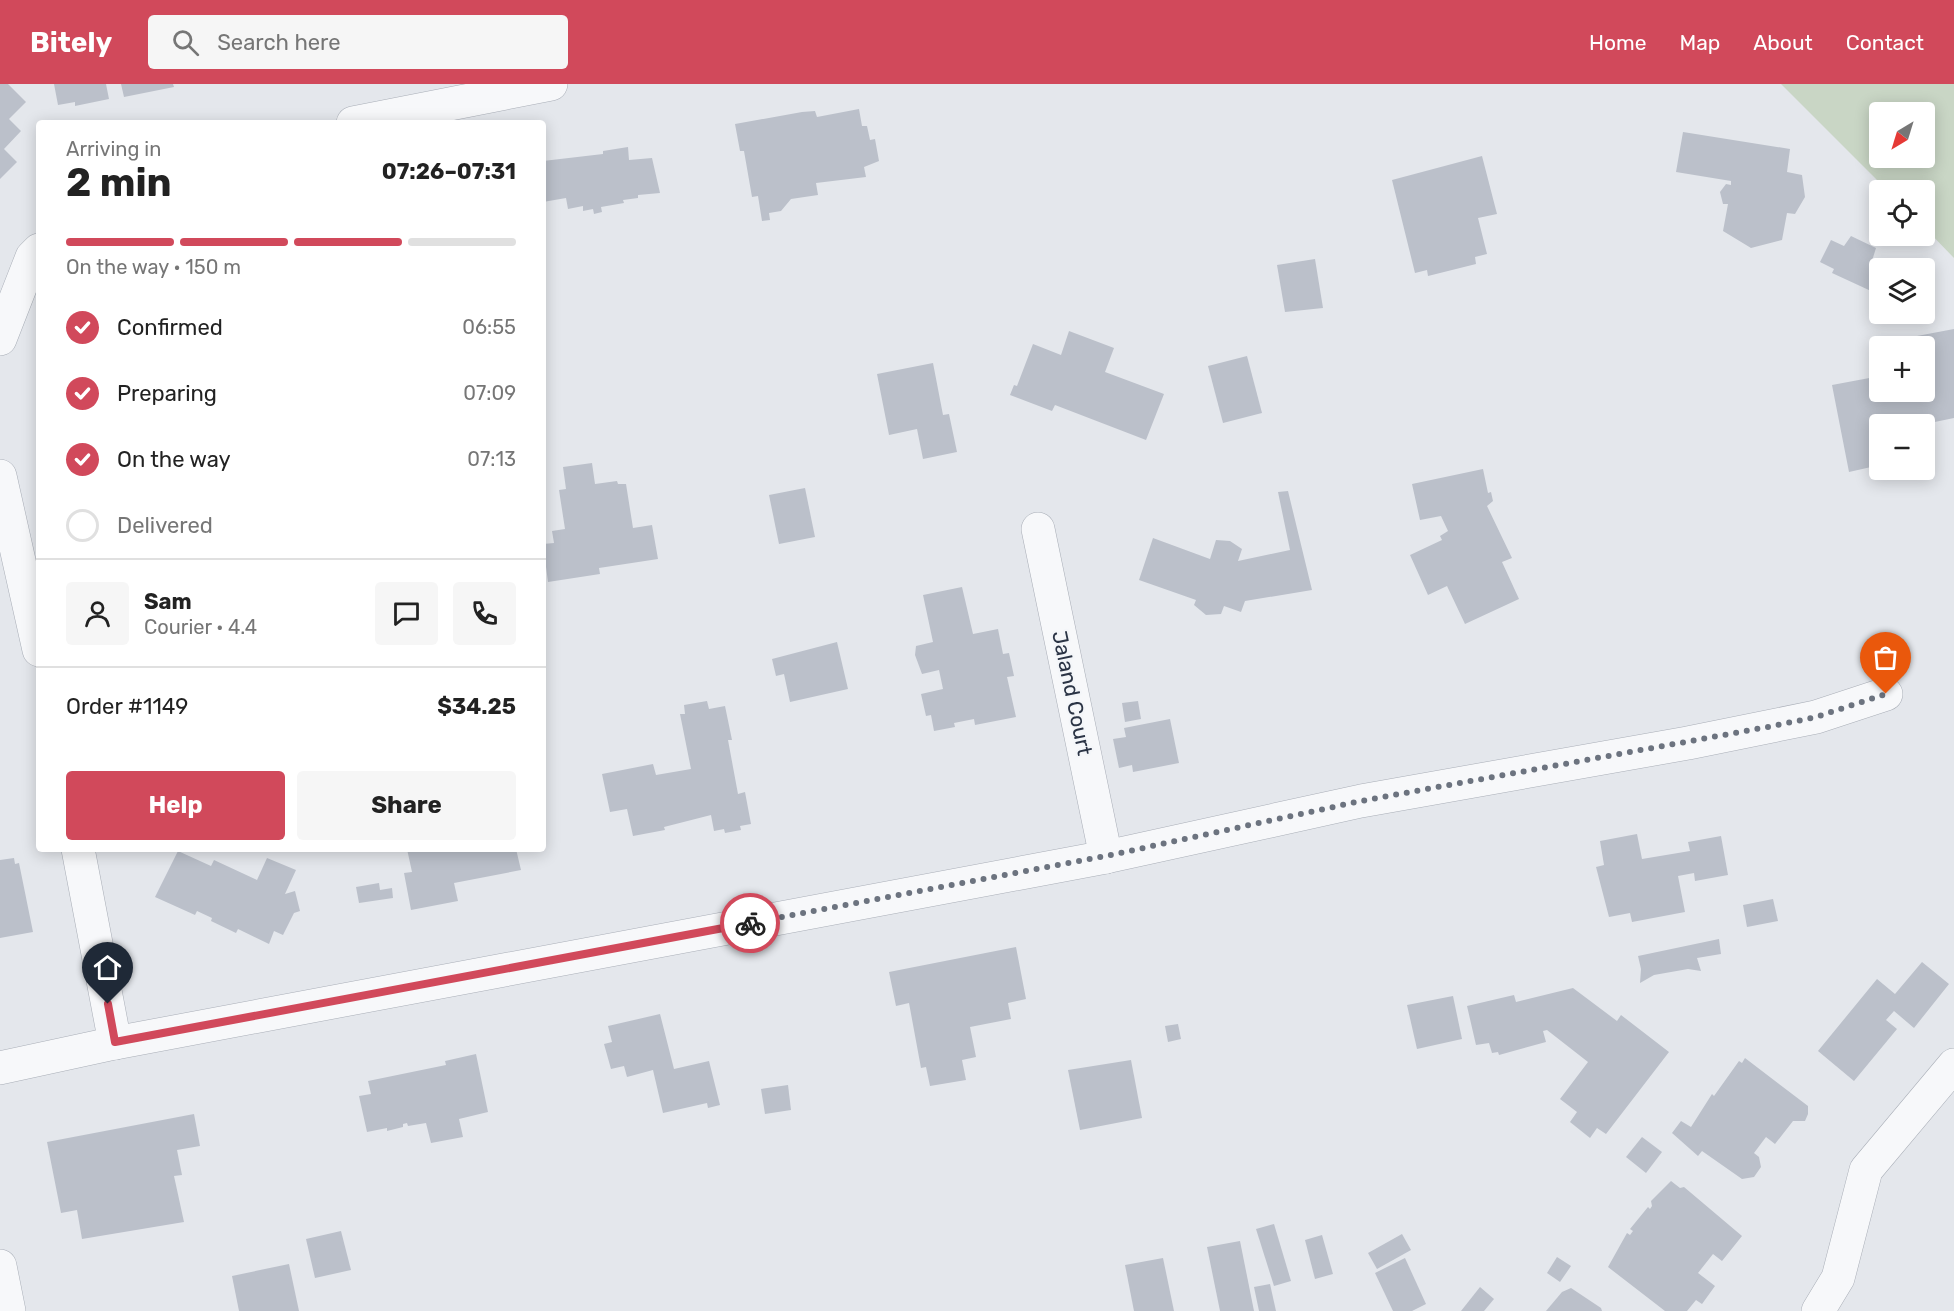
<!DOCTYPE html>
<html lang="en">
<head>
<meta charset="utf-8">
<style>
  body { margin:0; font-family:Rubik,sans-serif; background:#f6f6f6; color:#222; height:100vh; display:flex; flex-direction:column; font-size:22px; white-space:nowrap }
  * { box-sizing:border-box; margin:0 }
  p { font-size:20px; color:#767676 }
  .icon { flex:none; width:33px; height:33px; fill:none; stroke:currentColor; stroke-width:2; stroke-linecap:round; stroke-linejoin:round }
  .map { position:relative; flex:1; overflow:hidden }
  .details { position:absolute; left:36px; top:36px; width:510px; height:732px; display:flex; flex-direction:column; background:#fff; border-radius:6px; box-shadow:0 3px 15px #0003 }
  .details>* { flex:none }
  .needle { width:39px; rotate:218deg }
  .controls { position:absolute; left:1869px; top:18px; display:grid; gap:12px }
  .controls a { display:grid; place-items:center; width:66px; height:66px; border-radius:6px; background:#fff; box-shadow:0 3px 15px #0003; font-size:30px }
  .pin { position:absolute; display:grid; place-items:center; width:51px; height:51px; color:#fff; margin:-62px -26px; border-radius:50% 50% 50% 0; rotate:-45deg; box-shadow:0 0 6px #0007 }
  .pin .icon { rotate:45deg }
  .courier { position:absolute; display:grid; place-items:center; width:60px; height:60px; margin:-30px; border:4px solid #d1495b; border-radius:50%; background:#fff; color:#222; box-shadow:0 2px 8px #0007 }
  .head em { font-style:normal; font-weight:700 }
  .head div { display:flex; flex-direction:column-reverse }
  .head { display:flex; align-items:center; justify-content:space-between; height:102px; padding:0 30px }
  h1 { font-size:39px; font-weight:700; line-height:45px }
  .bar { display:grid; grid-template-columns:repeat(4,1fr); gap:9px 6px; align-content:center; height:72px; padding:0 30px }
  .bar i { height:8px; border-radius:4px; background:#e0e0e0 }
  .bar .active { background:#d1495b }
  .bar p { grid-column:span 4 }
  .line { display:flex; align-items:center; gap:15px; padding:0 30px; border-top:2px solid #e0e0e0 }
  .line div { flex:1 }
  .round { display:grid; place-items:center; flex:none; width:63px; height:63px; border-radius:6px; background:#f6f6f6 }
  ol { padding:0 30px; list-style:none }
  li { display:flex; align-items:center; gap:18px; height:66px }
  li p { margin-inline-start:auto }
  li .icon { padding:6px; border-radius:50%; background:#d1495b; color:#fff; stroke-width:4 }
  li:last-child { color:#767676 }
  li i { width:33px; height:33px; border:3px solid #e0e0e0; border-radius:50% }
  .action { display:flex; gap:12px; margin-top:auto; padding:12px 30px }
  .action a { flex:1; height:69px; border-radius:6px; background:#d1495b; color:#fff; font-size:24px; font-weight:700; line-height:69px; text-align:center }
  .action a+a { background:#f6f6f6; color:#222 }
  header { display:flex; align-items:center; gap:36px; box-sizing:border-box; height:84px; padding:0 30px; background:#d1495b; color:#fff }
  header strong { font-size:28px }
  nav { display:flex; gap:33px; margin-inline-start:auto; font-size:21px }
  .search { width:420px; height:54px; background:#f6f6f6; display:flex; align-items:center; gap:15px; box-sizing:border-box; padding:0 21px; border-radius:6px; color:#767676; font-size:22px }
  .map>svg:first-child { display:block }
  .green { fill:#c9d6c5; fill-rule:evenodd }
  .building { fill:#bbc0ca }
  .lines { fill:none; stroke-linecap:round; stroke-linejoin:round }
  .minor-casing { stroke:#a9aeb7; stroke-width:34 }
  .minor { stroke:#f7f8fa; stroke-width:33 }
  .done { stroke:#6c737f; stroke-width:6; stroke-dasharray:0 10.8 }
  .route { stroke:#d1495b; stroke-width:8 }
  .labels { text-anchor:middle; stroke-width:4.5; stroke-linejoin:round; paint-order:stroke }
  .street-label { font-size:21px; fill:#2b3445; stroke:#f4f6f9 }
</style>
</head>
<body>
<header>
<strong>Bitely</strong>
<div class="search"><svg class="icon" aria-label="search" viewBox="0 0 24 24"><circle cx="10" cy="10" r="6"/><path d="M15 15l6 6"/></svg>Search here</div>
<nav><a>Home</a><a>Map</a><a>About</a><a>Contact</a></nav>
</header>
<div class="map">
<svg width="1954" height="1227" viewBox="0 0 1954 1227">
  <rect width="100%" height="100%" fill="#e4e7ec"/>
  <path class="green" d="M1781 0H1954V174L1925 144 1924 106H1887ZM1880 28H1924V74H1880Z"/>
  <g class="building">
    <polygon points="0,0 8,0 26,18 9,35 21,47 4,65 17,78 0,95"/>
    <polygon points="54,0 106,0 109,15 75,22 75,18 58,21"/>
    <polygon points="121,0 173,0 174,3 124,13"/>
    <polygon points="859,25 862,42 867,42 870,56 875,55 879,77 864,83 866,93 816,99 818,111 791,115 781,127 769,129 770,136 762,137 758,112 752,113 744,67 740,67 735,40 802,28 815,27 817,33"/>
    <polygon points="1683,48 1790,65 1787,88 1802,91 1805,113 1795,130 1787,129 1782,156 1751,164 1723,147 1728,120 1723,120 1720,108 1726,100 1731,101 1731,97 1676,88"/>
    <polygon points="628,63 629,76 652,74 660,109 638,111 638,114 623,116 624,119 601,123 602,128 594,130 593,125 583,127 583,122 568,125 566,114 543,118 543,77 603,70 603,67"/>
    <polygon points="1482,72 1497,130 1478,134 1487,170 1475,173 1476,180 1428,192 1427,186 1415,189 1392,96"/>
    <polygon points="1851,152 1876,164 1871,180 1880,184 1880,189 1871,207 1832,189 1834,185 1820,178 1831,156 1844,162"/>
    <polygon points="1315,175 1323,224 1285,228 1277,181"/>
    <polygon points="1954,245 1954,334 1925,340 1880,340 1880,381 1849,388 1832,301 1880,292 1880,308 1924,308 1924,262 1919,262 1917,252"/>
    <polygon points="1069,247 1114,264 1105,288 1164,310 1146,356 1055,321 1052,327 1010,311 1014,301 1017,302 1033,260 1061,271"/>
    <polygon points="1247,272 1262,329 1223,339 1208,282"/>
    <polygon points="933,279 943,331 949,330 957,368 923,375 917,345 889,351 877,290"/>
    <polygon points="592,379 595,400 617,397 618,400 626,400 633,444 652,441 658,475 599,484 600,490 548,498 543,460 554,459 552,447 565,445 559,406 566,405 563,383"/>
    <polygon points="1483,385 1488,409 1491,408 1493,417 1487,422 1512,474 1502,478 1519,515 1465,540 1447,502 1428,511 1410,471 1442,456 1440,452 1448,447 1441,432 1420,436 1412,400"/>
    <polygon points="805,404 815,453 779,460 769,411"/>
    <polygon points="1288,407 1312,506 1245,517 1241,528 1224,522 1221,530 1206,531 1194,521 1196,516 1139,496 1153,454 1210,475 1216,456 1230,457 1242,465 1238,477 1290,466 1278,408"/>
    <polygon points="962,503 973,550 998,545 1003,570 1009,569 1014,592 1007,593 1016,633 975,641 974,635 954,639 955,643 934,647 931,631 926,632 921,610 943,605 939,586 922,590 915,571 916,562 933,558 923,511"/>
    <polygon points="837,558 848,605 790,618 784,590 776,592 772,575"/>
    <polygon points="707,617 709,625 725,622 732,656 728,656 738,710 745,708 751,740 740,742 741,746 725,749 724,745 714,747 711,731 664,743 665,746 633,752 627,725 610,728 602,690 653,680 656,691 691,685 680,630 685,630 684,621"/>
    <polygon points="1138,617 1141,635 1125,638 1122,619"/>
    <polygon points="1170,635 1179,679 1133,688 1132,681 1119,684 1113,655 1126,653 1124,644"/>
    <polygon points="1637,750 1642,775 1690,767 1688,758 1721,752 1728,791 1695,797 1694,789 1678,792 1685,828 1632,838 1630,829 1609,833 1596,783 1604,781 1600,757"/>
    <polygon points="407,765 516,765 521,786 454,799 458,817 411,826 404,789 412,788"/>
    <polygon points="178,767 211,782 214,776 257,796 267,774 296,786 285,810 295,807 300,827 294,829 283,851 274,847 269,860 238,845 236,849 211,837 212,834 197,827 195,831 155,813"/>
    <polygon points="14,774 15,780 19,779 33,848 0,854 0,776"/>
    <polygon points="379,799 380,806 392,804 393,814 359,819 356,803"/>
    <polygon points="1773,815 1778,837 1747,843 1743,821"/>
    <polygon points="1719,855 1721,870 1697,874 1701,887 1688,885 1654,891 1640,899 1641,885 1638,872"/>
    <polygon points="1016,863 1026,915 1008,919 1011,935 970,943 976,973 962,976 966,996 930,1002 926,983 921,984 909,919 896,922 889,888"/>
    <polygon points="1922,878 1949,900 1914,944 1894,927 1886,936 1897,945 1854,997 1818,967 1877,895 1895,910"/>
    <polygon points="1573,904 1617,937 1621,931 1669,968 1606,1050 1597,1044 1590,1054 1570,1038 1577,1028 1560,1015 1588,978 1547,946 1543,947 1546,958 1499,971 1498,968 1492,969 1489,959 1476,961 1467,922 1514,911 1516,918"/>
    <polygon points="1453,912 1462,955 1417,965 1407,921"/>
    <polygon points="660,930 674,985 709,977 720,1021 708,1024 707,1019 663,1029 653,986 627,993 624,982 611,985 604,960 612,958 608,942"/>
    <polygon points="1178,940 1181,955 1168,958 1165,942"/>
    <polygon points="476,970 488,1028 459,1035 463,1053 431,1059 426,1039 408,1042 407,1039 403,1040 403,1043 387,1047 387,1044 367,1048 359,1012 371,1010 368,997 446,981 445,977"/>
    <polygon points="1745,974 1808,1022 1808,1030 1805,1037 1793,1037 1775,1060 1766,1053 1754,1069 1759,1073 1761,1083 1754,1093 1742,1095 1702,1067 1698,1072 1672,1049 1681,1037 1691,1043 1712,1010 1714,1012 1739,977 1742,979"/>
    <polygon points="1131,976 1142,1034 1080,1046 1068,986"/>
    <polygon points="788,1001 791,1026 765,1030 761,1005"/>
    <polygon points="194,1030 200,1062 177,1066 182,1091 174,1092 184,1138 82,1155 77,1126 61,1129 47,1058"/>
    <polygon points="1642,1053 1662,1068 1646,1089 1626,1073"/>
    <polygon points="1671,1097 1680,1104 1684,1103 1742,1152 1722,1177 1713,1170 1698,1189 1715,1202 1702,1220 1696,1216 1687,1227 1665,1227 1608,1183 1627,1149 1630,1151 1633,1147 1630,1145 1648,1123 1650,1125 1652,1122 1651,1117"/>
    <polygon points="1274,1140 1291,1197 1274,1202 1256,1145"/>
    <polygon points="341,1147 351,1186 315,1194 306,1155"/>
    <polygon points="1402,1150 1411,1166 1377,1185 1368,1169"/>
    <polygon points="1322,1151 1333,1190 1315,1195 1305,1156"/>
    <polygon points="1240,1157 1254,1227 1220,1227 1207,1163"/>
    <polygon points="1557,1173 1571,1182 1560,1198 1547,1189"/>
    <polygon points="1163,1174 1174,1227 1134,1227 1125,1181"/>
    <polygon points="1405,1174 1426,1220 1412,1227 1393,1227 1375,1189"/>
    <polygon points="289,1180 299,1227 239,1227 232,1192"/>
    <polygon points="1270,1200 1276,1227 1259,1227 1254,1203"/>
    <polygon points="1480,1203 1494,1215 1484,1227 1461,1227"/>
    <polygon points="1571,1204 1601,1224 1602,1227 1546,1227 1562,1208"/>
  </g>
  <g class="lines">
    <defs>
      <g id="minor">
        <polyline points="353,39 551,0"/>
        <polyline points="0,255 32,173 39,166"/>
        <polyline points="0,392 39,566"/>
        <polyline points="1038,445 1106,773"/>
        <polyline points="78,765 115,959"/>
        <polyline points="0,984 115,959 1106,773 1361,717 1688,659 1816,633 1886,610"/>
        <polyline points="0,1182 9,1227"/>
        <polyline points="1818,1227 1838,1194 1866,1086 1954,981"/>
      </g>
    </defs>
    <use href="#minor" class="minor-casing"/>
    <use href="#minor" class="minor"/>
  </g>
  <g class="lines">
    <polyline class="done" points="750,839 1106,772 1361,717 1773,642 1816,633 1886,610"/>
    <polyline class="route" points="108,920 115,958 750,839"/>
  </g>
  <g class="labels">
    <g class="street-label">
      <text transform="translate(1072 609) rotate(78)" y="7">Jaland Court</text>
    </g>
  </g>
</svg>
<div class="controls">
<a><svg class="needle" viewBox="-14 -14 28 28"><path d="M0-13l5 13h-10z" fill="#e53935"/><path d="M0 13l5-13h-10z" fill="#767676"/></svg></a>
<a><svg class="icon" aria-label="locate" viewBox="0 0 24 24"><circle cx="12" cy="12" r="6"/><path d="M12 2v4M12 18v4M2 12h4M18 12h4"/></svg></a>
<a><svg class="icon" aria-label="layers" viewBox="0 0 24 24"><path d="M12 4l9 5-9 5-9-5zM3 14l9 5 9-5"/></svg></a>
<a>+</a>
<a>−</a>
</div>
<div class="pin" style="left:1886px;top:610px;background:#ea580c"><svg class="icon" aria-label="bag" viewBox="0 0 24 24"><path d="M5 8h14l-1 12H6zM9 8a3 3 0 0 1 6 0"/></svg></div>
<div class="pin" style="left:108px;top:920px;background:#1f2937"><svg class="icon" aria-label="home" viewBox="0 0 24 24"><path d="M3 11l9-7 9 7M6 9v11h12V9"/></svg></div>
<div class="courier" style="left:750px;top:839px"><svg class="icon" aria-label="bike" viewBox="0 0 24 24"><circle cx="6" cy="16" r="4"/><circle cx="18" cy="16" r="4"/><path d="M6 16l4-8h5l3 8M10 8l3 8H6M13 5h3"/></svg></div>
<section class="details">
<div class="head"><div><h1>2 min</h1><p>Arriving in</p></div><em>07:26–07:31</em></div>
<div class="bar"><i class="active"></i><i class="active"></i><i class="active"></i><i></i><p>On the way · 150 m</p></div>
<ol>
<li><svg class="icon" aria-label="check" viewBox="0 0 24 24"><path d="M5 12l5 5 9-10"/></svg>Confirmed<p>06:55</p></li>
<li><svg class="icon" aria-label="check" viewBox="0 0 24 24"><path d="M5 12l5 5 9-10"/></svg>Preparing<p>07:09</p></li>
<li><svg class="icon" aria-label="check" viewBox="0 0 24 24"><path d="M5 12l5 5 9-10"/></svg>On the way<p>07:13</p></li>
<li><i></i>Delivered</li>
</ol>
<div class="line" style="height:108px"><a class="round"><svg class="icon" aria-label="person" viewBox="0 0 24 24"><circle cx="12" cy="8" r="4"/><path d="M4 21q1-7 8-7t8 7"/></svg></a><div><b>Sam</b><p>Courier · 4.4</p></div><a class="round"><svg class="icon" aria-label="chat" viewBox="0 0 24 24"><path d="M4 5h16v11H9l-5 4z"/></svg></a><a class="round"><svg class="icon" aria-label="phone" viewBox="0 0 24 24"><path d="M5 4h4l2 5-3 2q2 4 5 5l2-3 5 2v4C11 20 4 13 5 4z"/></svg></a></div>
<div class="line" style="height:78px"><div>Order #1149</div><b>$34.25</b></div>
<div class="action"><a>Help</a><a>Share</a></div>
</section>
</div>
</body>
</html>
